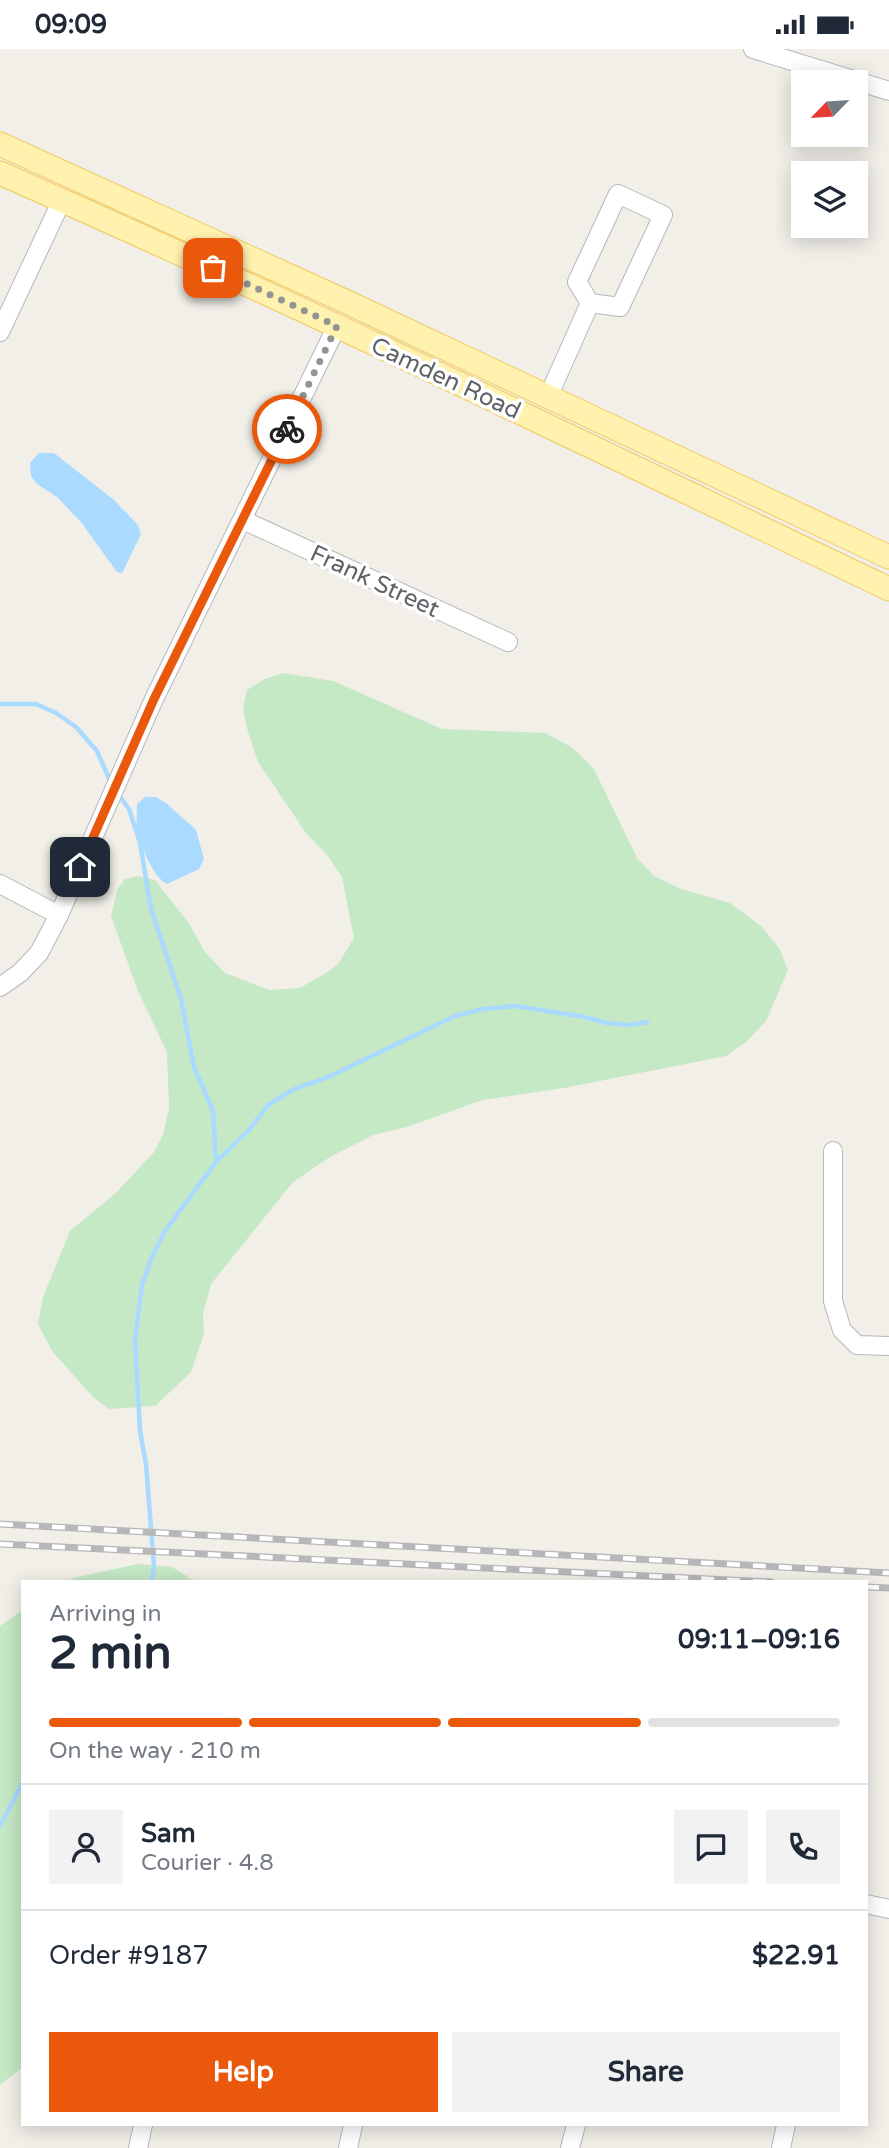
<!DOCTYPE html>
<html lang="en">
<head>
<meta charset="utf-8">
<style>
  body { margin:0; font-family:"Varela Round",sans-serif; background:#f2f2f3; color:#1f2937; height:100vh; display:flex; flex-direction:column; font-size:26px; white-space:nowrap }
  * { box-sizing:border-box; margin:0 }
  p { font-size:23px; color:#747a83 }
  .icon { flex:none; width:38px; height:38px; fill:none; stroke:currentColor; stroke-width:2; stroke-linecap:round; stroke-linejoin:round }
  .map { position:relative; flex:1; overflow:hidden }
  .details { position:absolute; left:21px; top:1531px; width:847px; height:546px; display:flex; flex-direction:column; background:#fff; border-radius:0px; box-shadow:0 4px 18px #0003 }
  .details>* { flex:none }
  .needle { width:46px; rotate:245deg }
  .fabs { position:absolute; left:791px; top:21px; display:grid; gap:14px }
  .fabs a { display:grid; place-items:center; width:77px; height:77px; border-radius:0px; background:#fff; box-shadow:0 4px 18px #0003; font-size:35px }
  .pin { position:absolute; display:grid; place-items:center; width:60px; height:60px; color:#fff; margin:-30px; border-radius:14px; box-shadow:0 4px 10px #0006 }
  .courier { position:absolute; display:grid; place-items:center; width:70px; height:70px; margin:-35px; border:5px solid #ea580c; border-radius:50%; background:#fff; color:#222; box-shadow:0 2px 9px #0007 }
  .overview em { font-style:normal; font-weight:800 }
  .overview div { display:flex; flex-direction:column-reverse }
  .overview { display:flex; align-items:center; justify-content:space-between; height:119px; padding:0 28px }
  h1 { font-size:46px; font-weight:800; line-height:52px }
  .bar { display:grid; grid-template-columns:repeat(4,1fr); gap:10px 7px; align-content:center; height:84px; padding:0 28px }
  .bar i { height:9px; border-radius:5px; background:#e0e1e3 }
  .bar .on { background:#ea580c }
  .bar p { grid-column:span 4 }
  .line { display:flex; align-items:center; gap:18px; padding:0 28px; border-top:2px solid #e0e1e3 }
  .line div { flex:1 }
  .round { display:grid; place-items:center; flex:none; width:74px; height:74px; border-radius:0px; background:#f2f2f3 }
  .primary-button { display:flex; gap:14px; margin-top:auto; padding:14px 28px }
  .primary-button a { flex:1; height:80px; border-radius:0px; background:#ea580c; color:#fff; font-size:28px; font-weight:800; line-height:80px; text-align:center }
  .primary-button a+a { background:#f2f2f3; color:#1f2937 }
  .status { display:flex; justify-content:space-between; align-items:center; height:49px; padding:0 35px; background:#fff; direction:ltr }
  .status svg { height:19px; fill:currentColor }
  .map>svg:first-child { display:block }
  .green { fill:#c5e8c5 }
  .water { fill:#aadaff }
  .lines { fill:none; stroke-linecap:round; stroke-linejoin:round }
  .stream { stroke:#aadaff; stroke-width:4.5 }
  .minor-casing { stroke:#b5b8bc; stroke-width:20 }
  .major-casing { stroke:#f2c960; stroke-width:25 }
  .minor { stroke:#fff; stroke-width:18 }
  .major { stroke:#fff2af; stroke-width:23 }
  .rail-casing { stroke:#b6b7b8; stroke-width:7 }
  .rail { stroke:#fff; stroke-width:4.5; stroke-dasharray:13; stroke-linecap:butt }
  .done { stroke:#929495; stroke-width:7; stroke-dasharray:0 12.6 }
  .route { stroke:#ea580c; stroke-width:9 }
  .labels { text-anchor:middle; stroke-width:7; stroke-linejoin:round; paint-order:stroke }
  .street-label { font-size:24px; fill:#5f6368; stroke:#fff }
</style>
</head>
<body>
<div class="status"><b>09:09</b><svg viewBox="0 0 49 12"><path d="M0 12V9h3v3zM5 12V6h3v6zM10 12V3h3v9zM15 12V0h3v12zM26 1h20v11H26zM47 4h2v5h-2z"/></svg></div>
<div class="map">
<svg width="889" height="2099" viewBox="0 0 889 2099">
  <rect width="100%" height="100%" fill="#f1efe8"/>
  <g class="green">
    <polygon points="283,624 333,632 442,680 545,684 573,699 594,720 637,809 654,827 681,840 730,854 761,877 779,899 788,921 766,972 747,992 726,1007 564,1039 482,1051 407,1078 373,1086 330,1108 293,1133 211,1235 203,1265 204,1285 191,1323 155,1357 109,1360 93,1348 52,1302 38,1275 43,1248 70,1182 116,1144 154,1103 163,1086 169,1059 167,1003 138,942 111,867 118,839 125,830 138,827 155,831 190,876 204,902 225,924 269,941 300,939 326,924 338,915 354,889 342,828 327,806 306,784 258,713 248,683 243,660 247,641 265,630"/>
    <polygon points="138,1515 172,1518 196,1533 67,1533 77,1528"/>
    <polygon points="23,1561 23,2018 0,2036 0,1577"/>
  </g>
  <g class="water">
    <polygon points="39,404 54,404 114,451 138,476 141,485 122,524 117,523 81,473 57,448 37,435 31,427 30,414"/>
    <path d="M145 748H156L166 754 196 781 204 810 199 820 167 835C152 827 140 795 137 779 136 771 137 763 137 755Z"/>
  </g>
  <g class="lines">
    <g class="stream">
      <polyline points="0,655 36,655 56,664 76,678 97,702 111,734"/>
      <polyline points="118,745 129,760 140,794 151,859 181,950 194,1018 213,1062 216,1112"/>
      <polyline points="152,1533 154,1517 146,1415 140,1382 135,1291 142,1236 151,1210 165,1182 216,1113 250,1080 267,1057 294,1040 326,1029 455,967 483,960 516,957 584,968 607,974 630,976 647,973"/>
      <polyline points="0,1777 23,1733"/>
    </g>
    <defs>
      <g id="minor">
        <polyline points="753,0 889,42"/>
        <polyline points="0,283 62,151"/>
        <polyline points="548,348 590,254 620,258 663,166 618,145 577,233 590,254"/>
        <polyline points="243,471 508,593"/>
        <polyline points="0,835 59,866"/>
        <polyline points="0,938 20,924 39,904 59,866 154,650 337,277"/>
        <polyline points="833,1102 833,1252 842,1281 857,1296 889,1297"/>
        <polyline points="866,1855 889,1860"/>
        <polyline points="138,2099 143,2076"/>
        <polyline points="348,2099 353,2076"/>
        <polyline points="570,2099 576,2076"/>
        <polyline points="781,2099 786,2076"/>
      </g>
      <g id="major">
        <polyline points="0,95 349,254 889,508"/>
        <path d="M0 124C300 256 594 399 889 540"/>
      </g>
    </defs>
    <use href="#minor" class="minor-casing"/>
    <use href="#major" class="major-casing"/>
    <use href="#minor" class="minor"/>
    <use href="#major" class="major"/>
    <defs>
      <g id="rail">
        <polyline points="0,1475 889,1524"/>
        <polyline points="0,1495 771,1533"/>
        <polyline points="866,1538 889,1539"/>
      </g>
    </defs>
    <use href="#rail" class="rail-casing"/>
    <use href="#rail" class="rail"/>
  </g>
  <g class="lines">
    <polyline class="done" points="213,219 337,277 287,380"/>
    <polyline class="route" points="80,818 154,650 287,380"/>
  </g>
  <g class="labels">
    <g class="street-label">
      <text transform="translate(446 329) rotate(25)" y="8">Camden Road</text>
      <text transform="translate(375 532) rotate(25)" y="8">Frank Street</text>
    </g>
  </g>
</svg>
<div class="fabs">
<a><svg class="needle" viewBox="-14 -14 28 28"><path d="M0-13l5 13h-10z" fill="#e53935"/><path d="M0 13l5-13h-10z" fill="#747a83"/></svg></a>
<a><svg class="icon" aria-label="layers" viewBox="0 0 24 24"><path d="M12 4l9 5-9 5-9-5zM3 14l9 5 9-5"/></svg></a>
</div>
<div class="pin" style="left:213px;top:219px;background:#ea580c"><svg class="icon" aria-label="bag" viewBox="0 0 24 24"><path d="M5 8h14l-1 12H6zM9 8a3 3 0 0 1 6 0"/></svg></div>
<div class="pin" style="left:80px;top:818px;background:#1f2937"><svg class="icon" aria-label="home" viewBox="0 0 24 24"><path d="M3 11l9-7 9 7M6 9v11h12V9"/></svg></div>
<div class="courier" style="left:287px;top:380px"><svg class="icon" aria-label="bike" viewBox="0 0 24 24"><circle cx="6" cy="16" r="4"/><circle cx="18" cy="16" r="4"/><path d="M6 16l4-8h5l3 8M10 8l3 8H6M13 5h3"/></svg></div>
<section class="details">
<div class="overview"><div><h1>2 min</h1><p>Arriving in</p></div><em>09:11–09:16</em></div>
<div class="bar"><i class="on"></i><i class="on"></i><i class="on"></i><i></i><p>On the way · 210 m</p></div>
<div class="line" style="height:126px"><a class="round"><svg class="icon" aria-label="person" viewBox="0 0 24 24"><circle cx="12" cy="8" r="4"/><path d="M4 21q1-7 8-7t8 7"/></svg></a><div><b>Sam</b><p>Courier · 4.8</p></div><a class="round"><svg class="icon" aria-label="chat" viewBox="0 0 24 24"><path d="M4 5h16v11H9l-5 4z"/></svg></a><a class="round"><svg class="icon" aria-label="phone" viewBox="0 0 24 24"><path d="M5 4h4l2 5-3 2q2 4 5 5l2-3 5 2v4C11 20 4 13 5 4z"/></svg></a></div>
<div class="line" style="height:91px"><div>Order #9187</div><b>$22.91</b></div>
<div class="primary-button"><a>Help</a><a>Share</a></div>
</section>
</div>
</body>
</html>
